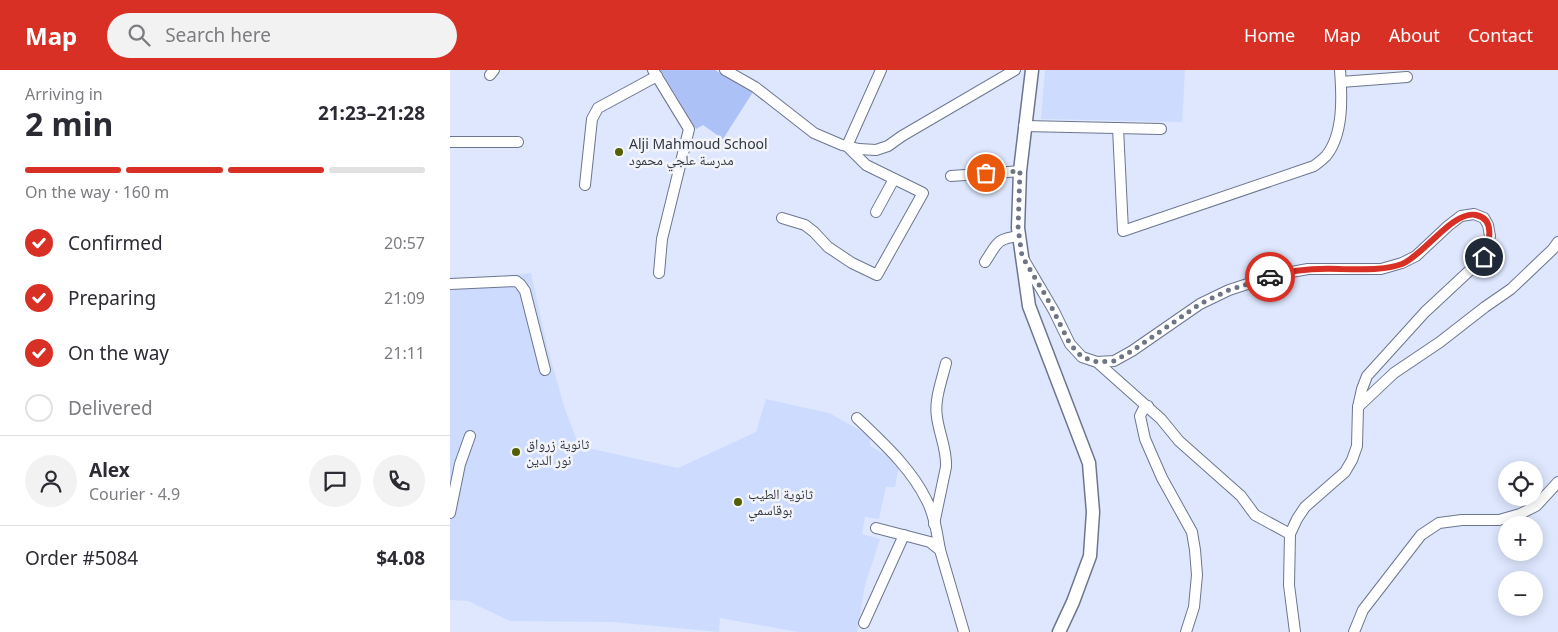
<!DOCTYPE html>
<html lang="en">
<head>
<meta charset="utf-8">
<style>
  body { margin:0; font-family:"Noto Sans","Noto Naskh Arabic",sans-serif; background:#f2f2f3; color:#2b2b33; height:100vh; display:flex; flex-direction:column; font-size:19px; white-space:nowrap }
  * { box-sizing:border-box; margin:0 }
  p { font-size:16px; color:#7c7c81 }
  .icon { flex:none; width:28px; height:28px; fill:none; stroke:currentColor; stroke-width:2; stroke-linecap:round; stroke-linejoin:round }
  .map { position:relative; flex:1; overflow:hidden }
  .panel { display:flex; flex-direction:column; background:#fff; width:450px }
  .panel>* { flex:none }
  .buttons { position:absolute; left:1048px; top:391px; display:grid; gap:10px }
  .buttons a { display:grid; place-items:center; width:45px; height:45px; border-radius:50%; background:#fff; box-shadow:0 2px 12px #0003; font-size:25px }
  .pin { position:absolute; display:grid; place-items:center; width:42px; height:42px; color:#fff; margin:-21px; border:2px solid #fff; border-radius:50%; box-shadow:0 1px 5px #0007 }
  .courier { position:absolute; display:grid; place-items:center; width:50px; height:50px; margin:-25px; border:4px solid #d93025; border-radius:50%; background:#fff; color:#222; box-shadow:0 1px 6px #0007 }
  .summary em { font-style:normal; font-weight:700 }
  .summary div { display:flex; flex-direction:column-reverse }
  .summary { display:flex; align-items:center; justify-content:space-between; height:85px; padding:0 25px }
  h1 { font-size:32px; font-weight:700; line-height:38px }
  .bar { display:grid; grid-template-columns:repeat(4,1fr); gap:8px 5px; align-content:center; height:60px; padding:0 25px }
  .bar i { height:6px; border-radius:4px; background:#e1e1e2 }
  .bar .on { background:#d93025 }
  .bar p { grid-column:span 4 }
  .line { display:flex; align-items:center; gap:12px; padding:0 25px; border-top:1px solid #e1e1e2 }
  .line div { flex:1 }
  .round { display:grid; place-items:center; flex:none; width:52px; height:52px; border-radius:26px; background:#f2f2f3 }
  ol { padding:0 25px; list-style:none }
  li { display:flex; align-items:center; gap:15px; height:55px }
  li p { margin-inline-start:auto }
  li .icon { padding:5px; border-radius:50%; background:#d93025; color:#fff; stroke-width:4 }
  li:last-child { color:#7c7c81 }
  li i { width:28px; height:28px; border:2px solid #e1e1e2; border-radius:50% }
  header { display:flex; align-items:center; gap:30px; box-sizing:border-box; height:70px; padding:0 25px; background:#d93025; color:#fff }
  header strong { font-size:24px }
  nav { display:flex; gap:28px; margin-inline-start:auto; font-size:18px }
  .search { width:350px; height:45px; background:#f2f2f3; display:flex; align-items:center; gap:12px; box-sizing:border-box; padding:0 18px; border-radius:28px; color:#7c7c81; font-size:19px }
  main { display:flex; flex:1; min-height:0 }
  .map>svg:first-child { display:block }
  .built { fill:#cddbfe }
  .green { fill:#acc1f6 }
  .lines { fill:none; stroke-linecap:round; stroke-linejoin:round }
  .minor-casing { stroke:#6c768f; stroke-width:12 }
  .tertiary-casing { stroke:#6c768f; stroke-width:15 }
  .minor { stroke:#fff; stroke-width:10 }
  .tertiary { stroke:#fff; stroke-width:12 }
  .done { stroke:#6e7584; stroke-width:5; stroke-dasharray:0 9 }
  .route { stroke:#d93025; stroke-width:6 }
  .poi-dot { fill:#535f00; stroke:#f2f4fa; stroke-width:2 }
  .labels { text-anchor:middle; stroke-width:5; stroke-linejoin:round; paint-order:stroke }
  .poi-label { font-size:14px; fill:#323742; stroke:#f2f4fa; text-anchor:start }
</style>
</head>
<body>
<header>
<strong>Map</strong>
<div class="search"><svg class="icon" aria-label="search" viewBox="0 0 24 24"><circle cx="10" cy="10" r="6"/><path d="M15 15l6 6"/></svg>Search here</div>
<nav><a>Home</a><a>Map</a><a>About</a><a>Contact</a></nav>
</header>
<main>
<section class="panel">
<div class="summary"><div><h1>2 min</h1><p>Arriving in</p></div><em>21:23–21:28</em></div>
<div class="bar"><i class="on"></i><i class="on"></i><i class="on"></i><i></i><p>On the way · 160 m</p></div>
<ol>
<li><svg class="icon" aria-label="check" viewBox="0 0 24 24"><path d="M5 12l5 5 9-10"/></svg>Confirmed<p>20:57</p></li>
<li><svg class="icon" aria-label="check" viewBox="0 0 24 24"><path d="M5 12l5 5 9-10"/></svg>Preparing<p>21:09</p></li>
<li><svg class="icon" aria-label="check" viewBox="0 0 24 24"><path d="M5 12l5 5 9-10"/></svg>On the way<p>21:11</p></li>
<li><i></i>Delivered</li>
</ol>
<div class="line" style="height:90px"><a class="round"><svg class="icon" aria-label="person" viewBox="0 0 24 24"><circle cx="12" cy="8" r="4"/><path d="M4 21q1-7 8-7t8 7"/></svg></a><div><b>Alex</b><p>Courier · 4.9</p></div><a class="round"><svg class="icon" aria-label="chat" viewBox="0 0 24 24"><path d="M4 5h16v11H9l-5 4z"/></svg></a><a class="round"><svg class="icon" aria-label="phone" viewBox="0 0 24 24"><path d="M5 4h4l2 5-3 2q2 4 5 5l2-3 5 2v4C11 20 4 13 5 4z"/></svg></a></div>
<div class="line" style="height:65px"><div>Order #5084</div><b>$4.08</b></div>
</section>
<div class="map">
<svg width="1108" height="562" viewBox="0 0 1108 562">
  <rect width="100%" height="100%" fill="#dee7fe"/>
  <g class="built">
    <polygon points="595,0 735,0 732,52 591,49"/>
    <polygon points="81,203 97,276 114,336 129,376 228,398 306,362 316,329 379,343 420,366 420,376 443,389 449,396 445,417 436,417 429,449 415,447 412,464 430,469 415,515 407,562 348,562 270,548 269,562 163,552 60,551 18,531 0,530 0,209 9,211"/>
  </g>
  <polygon class="green" points="210,0 265,0 303,22 273,69 253,55 246,59"/>
  <g class="lines">
    <defs>
      <g id="minor">
        <polyline points="203,0 239,59 212,169 209,203"/>
        <polyline points="275,0 305,17 364,63 392,75 409,79 426,80 438,76 452,66 565,0"/>
        <polyline points="40,5 44,0"/>
        <polyline points="891,12 957,7"/>
        <polyline points="574,56 711,59"/>
        <path d="M668 58 673 161 864 96C868 93 873 89 876 86 894 64 892 26 890 0"/>
        <polyline points="0,72 68,72"/>
        <polyline points="501,106 570,101"/>
        <polyline points="135,115 142,49 148,38 207,6"/>
        <polyline points="426,142 444,109"/>
        <polyline points="332,148 355,155 364,162 378,177 402,193 427,205 473,123 416,95 397,76 431,0"/>
        <polyline points="574,190 604,241 620,274 632,287 647,292 664,291 682,281 750,234 779,220 825,205 858,199 931,199 952,193 966,186 998,156 1011,146 1024,144 1034,148 1038,155 1040,166 1034,187 975,242 917,306 912,319 908,337 907,376 902,390 895,402 855,437 847,449 840,464 839,515 845,562"/>
        <path d="M535 192C547 174 546 168 570 166"/>
        <polyline points="0,214 66,211 70,214 75,221 95,300"/>
        <polyline points="647,292 711,349 729,371 791,426 805,445 840,464"/>
        <polyline points="698,336 693,340 690,346 695,369 712,408 742,462 745,480 747,505 744,537 736,562"/>
        <polyline points="908,337 944,303 990,272 1035,237 1061,219 1103,179 1108,172"/>
        <path d="M407 348C433 373 461 398 477 431 485 446 487 464 490 480"/>
        <polyline points="0,443 10,394 20,366"/>
        <path d="M484 454 496 397C497 379 489 364 487 347 484 330 492 310 496 293"/>
        <polyline points="426,458 480,472 490,480 514,562"/>
        <polyline points="414,553 454,465"/>
        <polyline points="904,562 913,540 971,465 989,453 1012,450 1049,450 1070,444 1086,436 1108,412"/>
      </g>
      <polyline id="tertiary" points="582,0 570,101 568,158 579,236 639,393 643,442 640,486 623,532 609,562"/>
    </defs>
    <use href="#minor" class="minor-casing"/>
    <use href="#tertiary" class="tertiary-casing"/>
    <use href="#minor" class="minor"/>
    <use href="#tertiary" class="tertiary"/>
  </g>
  <g class="lines">
    <polyline class="done" points="536,103 570,101 568,158 572,186 597,228 620,274 632,287 647,292 664,291 682,281 750,234 779,220 820,207"/>
    <path class="route" d="M820 207C843 199 867 198 891 199 912 199 932 201 952 194 974 185 1003 140 1026 145 1046 149 1039 173 1034 187"/>
  </g>
  <g class="poi-dot">
    <circle cx="169" cy="82" r="5"/>
    <circle cx="66" cy="382" r="5"/>
    <circle cx="288" cy="432" r="5"/>
  </g>
  <g class="labels">
    <g class="poi-label">
      <text x="179" y="79">Alji Mahmoud School<tspan x="179" dy="16">مدرسة علجي محمود</tspan></text>
      <text x="76" y="379">ثانوية زرواق<tspan x="76" dy="16">نور الدين</tspan></text>
      <text x="298" y="429">ثانوية الطيب<tspan x="298" dy="16">بوقاسمي</tspan></text>
    </g>
  </g>
</svg>
<div class="buttons">
<a><svg class="icon" aria-label="locate" viewBox="0 0 24 24"><circle cx="12" cy="12" r="6"/><path d="M12 2v4M12 18v4M2 12h4M18 12h4"/></svg></a>
<a>+</a>
<a>−</a>
</div>
<div class="pin" style="left:536px;top:103px;background:#ea580c"><svg class="icon" aria-label="bag" viewBox="0 0 24 24"><path d="M5 8h14l-1 12H6zM9 8a3 3 0 0 1 6 0"/></svg></div>
<div class="pin" style="left:1034px;top:187px;background:#1f2937"><svg class="icon" aria-label="home" viewBox="0 0 24 24"><path d="M3 11l9-7 9 7M6 9v11h12V9"/></svg></div>
<div class="courier" style="left:820px;top:207px"><svg class="icon" aria-label="car" viewBox="0 0 24 24"><path d="M5 17H2v-5l4-1 3-4h7l3 4 3 1v5h-3M9 17h6M6 11h13"/><circle cx="7" cy="17" r="2"/><circle cx="17" cy="17" r="2"/></svg></div>
</div>
</main>
</body>
</html>
